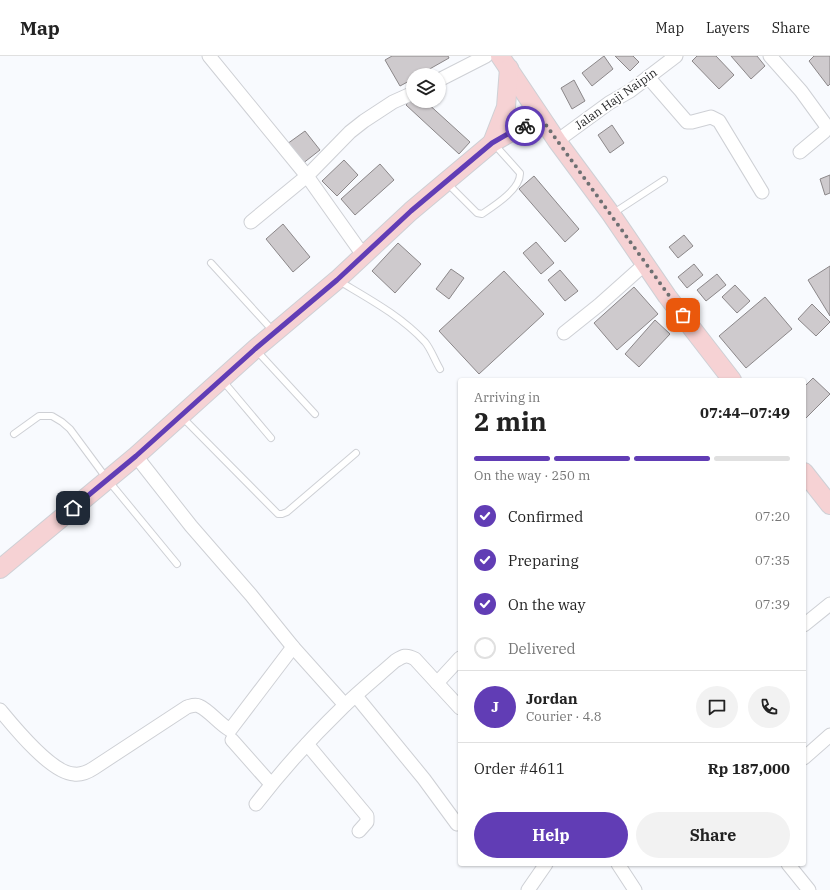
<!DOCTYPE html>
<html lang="en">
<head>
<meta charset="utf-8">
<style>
  body { margin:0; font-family:"IBM Plex Serif",serif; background:#f2f2f2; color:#222; height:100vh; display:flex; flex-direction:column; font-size:15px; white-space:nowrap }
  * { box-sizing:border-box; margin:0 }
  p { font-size:13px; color:#767676 }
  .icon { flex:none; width:22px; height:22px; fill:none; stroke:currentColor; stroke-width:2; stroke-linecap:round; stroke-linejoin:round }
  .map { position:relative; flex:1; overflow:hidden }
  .drawer { position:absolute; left:458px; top:322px; width:348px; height:488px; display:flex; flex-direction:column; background:#fff; border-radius:4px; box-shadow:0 1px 3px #0004 }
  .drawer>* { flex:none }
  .tools { position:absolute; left:406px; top:12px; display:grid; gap:8px }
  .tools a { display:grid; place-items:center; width:40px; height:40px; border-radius:50%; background:#fff; box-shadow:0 1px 3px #0004; font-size:20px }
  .pin { position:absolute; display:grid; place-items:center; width:34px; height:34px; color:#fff; margin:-17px; border-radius:8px; box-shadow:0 2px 6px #0006 }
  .courier { position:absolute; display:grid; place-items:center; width:40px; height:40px; margin:-20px; border:3px solid #613db5; border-radius:50%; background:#fff; color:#222; box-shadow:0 1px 5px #0007 }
  .head em { font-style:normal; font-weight:700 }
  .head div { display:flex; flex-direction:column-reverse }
  .head { display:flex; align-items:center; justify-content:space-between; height:68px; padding:0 16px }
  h1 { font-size:26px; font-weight:700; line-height:30px }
  .bar { display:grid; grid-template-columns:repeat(4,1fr); gap:6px 4px; align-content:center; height:48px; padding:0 16px }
  .bar i { height:5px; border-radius:3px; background:#e0e0e0 }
  .bar .on { background:#613db5 }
  .bar p { grid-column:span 4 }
  .line { display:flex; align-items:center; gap:10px; padding:0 16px; border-top:1px solid #e0e0e0 }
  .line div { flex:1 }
  .round { display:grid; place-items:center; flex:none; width:42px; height:42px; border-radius:21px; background:#f2f2f2 }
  ol { padding:0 16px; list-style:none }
  li { display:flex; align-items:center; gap:12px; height:44px }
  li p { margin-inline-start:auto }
  li .icon { padding:4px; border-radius:50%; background:#613db5; color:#fff; stroke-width:4 }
  li:last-child { color:#767676 }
  li i { width:22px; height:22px; border:2px solid #e0e0e0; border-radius:50% }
  .button { display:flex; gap:8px; margin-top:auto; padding:8px 16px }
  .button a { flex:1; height:46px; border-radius:24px; background:#613db5; color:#fff; font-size:16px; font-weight:700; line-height:46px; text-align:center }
  .button a+a { background:#f2f2f2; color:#222 }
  header { display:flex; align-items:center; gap:24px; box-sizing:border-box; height:56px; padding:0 20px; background:#fff; border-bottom:1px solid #e0e0e0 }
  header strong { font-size:19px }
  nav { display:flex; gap:22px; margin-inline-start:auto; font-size:14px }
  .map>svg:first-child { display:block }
  .building { fill:#cecacd; stroke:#8b8789 }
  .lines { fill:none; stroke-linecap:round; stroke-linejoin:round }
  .service-casing { stroke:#ced0d5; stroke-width:8 }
  .minor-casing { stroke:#ced0d5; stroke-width:15 }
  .secondary-casing { stroke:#ced0d5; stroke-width:20 }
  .service { stroke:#fff; stroke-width:6 }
  .minor { stroke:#fff; stroke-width:13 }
  .secondary { stroke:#f6d2d4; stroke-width:18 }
  .done { stroke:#6e7072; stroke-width:4; stroke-dasharray:0 7.2 }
  .route { stroke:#613db5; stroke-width:5 }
  .labels { text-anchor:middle; stroke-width:4; stroke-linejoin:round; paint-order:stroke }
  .street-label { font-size:12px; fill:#242526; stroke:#fff }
</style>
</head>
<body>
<header>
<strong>Map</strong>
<nav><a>Map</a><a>Layers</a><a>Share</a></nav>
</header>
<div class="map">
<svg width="830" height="834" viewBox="0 0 830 834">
  <rect width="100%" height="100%" fill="#f8fafe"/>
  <g class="building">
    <polygon points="392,0 448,0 449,2 419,19 413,19 413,23 400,30 385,4"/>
    <polygon points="604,0 613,13 592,30 582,17"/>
    <polygon points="615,0 633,0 639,6 630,15"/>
    <polygon points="697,0 716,0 734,19 719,33 692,5"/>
    <polygon points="731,0 757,0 765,10 751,23"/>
    <polygon points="814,0 830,0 830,28 828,30 809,5"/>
    <polygon points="574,24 585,45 572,53 561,32"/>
    <polygon points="413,41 413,45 425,45 470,86 459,98 406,49"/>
    <polygon points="612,69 624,87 610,97 598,79"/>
    <polygon points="305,75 320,94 302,108 287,88"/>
    <polygon points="344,104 358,119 337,140 322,125"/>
    <polygon points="380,108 394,124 355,159 341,143"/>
    <polygon points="830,119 830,137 825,139 820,123"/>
    <polygon points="534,120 579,173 565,186 519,133"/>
    <polygon points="283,168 310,201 293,216 266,183"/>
    <polygon points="684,179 693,190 678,202 669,191"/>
    <polygon points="536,186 554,207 541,218 523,197"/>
    <polygon points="398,187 421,208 395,237 372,215"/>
    <polygon points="694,208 703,219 687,232 678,221"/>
    <polygon points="830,210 830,260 808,224"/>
    <polygon points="451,213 464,222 449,243 436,233"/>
    <polygon points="560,214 578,235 565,245 548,224"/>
    <polygon points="504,215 544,258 479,318 439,275"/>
    <polygon points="717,218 726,229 706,245 697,234"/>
    <polygon points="735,229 750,245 737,257 722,241"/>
    <polygon points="634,231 658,258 617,294 594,267"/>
    <polygon points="765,241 792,273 746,312 719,280"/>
    <polygon points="812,248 830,266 816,280 798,263"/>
    <polygon points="655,264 670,278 639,311 625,298"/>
    <polygon points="813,322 830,338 804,364 804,331"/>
  </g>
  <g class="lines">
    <defs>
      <g id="service">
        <path d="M447 127 477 157 482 158C494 150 521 133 520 117L494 88"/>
        <polyline points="612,158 664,124"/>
        <polyline points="211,207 274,276"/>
        <path d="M339 225C369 243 401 260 425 286 431 293 435 305 440 313"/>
        <polyline points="256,294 315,358"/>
        <polyline points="223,325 271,382"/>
        <polyline points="182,361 278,458 282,458 287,456 356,397"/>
        <polyline points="14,378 39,360 52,360 62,366 70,373 107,423 177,508"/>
      </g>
      <g id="minor">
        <polyline points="209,0 307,120 251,166"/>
        <polyline points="770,0 801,35 825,68 827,72 824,76 800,96"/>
        <polyline points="648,21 687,66 692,66 711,61 719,65 762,136"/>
        <polyline points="439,24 486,0"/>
        <polyline points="557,85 609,47 630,35 676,0"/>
        <polyline points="363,199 307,120 350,76 364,65 393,46 413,37"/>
        <polyline points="564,277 599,249 645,208"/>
        <polyline points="136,400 191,470 251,539 293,591 345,649"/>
        <polyline points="804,569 830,548"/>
        <polyline points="437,627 460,602"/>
        <polyline points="356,640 424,723 457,768"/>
        <path d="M0 654C14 671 51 717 74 718 82 719 88 716 94 712L187 651C191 650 195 648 199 650 209 654 219 668 230 674L293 591"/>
        <polyline points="232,684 271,728"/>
        <polyline points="307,688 367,760 367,766 359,775"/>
        <polyline points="804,702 830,679"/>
        <path d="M256 748C283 713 313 680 344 650 361 634 378 620 395 605 403 600 406 598 415 603L460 652"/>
        <polyline points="618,808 635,834"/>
        <polyline points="788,808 809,834"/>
        <polyline points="528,834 546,808"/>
      </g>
      <g id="secondary">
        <polyline points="500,0 557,85 611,158 667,240 732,324"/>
        <polyline points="492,87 506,51 509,12"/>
        <polyline points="804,416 830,449"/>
        <polyline points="0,513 136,400 255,293 337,224 411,155 492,87 520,71 546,69"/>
      </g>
    </defs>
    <use href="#service" class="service-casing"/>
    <use href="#minor" class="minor-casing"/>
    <use href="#secondary" class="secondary-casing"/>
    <use href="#service" class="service"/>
    <use href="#minor" class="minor"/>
    <use href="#secondary" class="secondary"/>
  </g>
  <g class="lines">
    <polyline class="done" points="525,70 546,69 683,259"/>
    <polyline class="route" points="73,452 136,400 255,293 337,224 411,155 492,87 520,71 525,70"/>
  </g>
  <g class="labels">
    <g class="street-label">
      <text transform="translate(616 43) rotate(-35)" y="4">Jalan Haji Naipin</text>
    </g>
  </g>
</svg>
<div class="tools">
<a><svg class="icon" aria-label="layers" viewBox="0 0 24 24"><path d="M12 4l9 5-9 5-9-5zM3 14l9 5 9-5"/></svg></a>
</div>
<div class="pin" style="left:683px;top:259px;background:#ea580c"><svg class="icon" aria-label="bag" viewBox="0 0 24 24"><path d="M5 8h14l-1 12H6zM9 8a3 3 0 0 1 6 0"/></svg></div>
<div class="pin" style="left:73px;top:452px;background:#1f2937"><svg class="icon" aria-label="home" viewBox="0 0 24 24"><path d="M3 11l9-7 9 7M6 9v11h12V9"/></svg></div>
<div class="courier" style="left:525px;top:70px"><svg class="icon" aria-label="bike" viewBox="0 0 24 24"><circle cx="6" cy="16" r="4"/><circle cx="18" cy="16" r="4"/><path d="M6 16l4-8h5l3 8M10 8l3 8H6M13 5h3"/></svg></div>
<section class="drawer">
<div class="head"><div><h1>2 min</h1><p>Arriving in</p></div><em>07:44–07:49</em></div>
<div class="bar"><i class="on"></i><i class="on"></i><i class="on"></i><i></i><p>On the way · 250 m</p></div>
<ol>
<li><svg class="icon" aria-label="check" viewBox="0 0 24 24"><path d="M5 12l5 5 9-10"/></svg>Confirmed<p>07:20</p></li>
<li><svg class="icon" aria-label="check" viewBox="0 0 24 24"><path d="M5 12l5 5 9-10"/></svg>Preparing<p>07:35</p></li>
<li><svg class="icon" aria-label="check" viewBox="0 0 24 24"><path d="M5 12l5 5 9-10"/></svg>On the way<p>07:39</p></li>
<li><i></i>Delivered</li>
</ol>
<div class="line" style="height:72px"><b class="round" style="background:#613db5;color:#fff">J</b><div><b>Jordan</b><p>Courier · 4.8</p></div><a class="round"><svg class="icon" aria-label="chat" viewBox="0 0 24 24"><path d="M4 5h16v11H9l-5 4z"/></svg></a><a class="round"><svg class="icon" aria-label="phone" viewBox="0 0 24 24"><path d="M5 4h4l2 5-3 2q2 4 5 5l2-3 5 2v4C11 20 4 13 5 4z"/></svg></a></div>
<div class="line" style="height:52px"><div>Order #4611</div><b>Rp 187,000</b></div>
<div class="button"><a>Help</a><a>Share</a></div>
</section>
</div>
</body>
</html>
